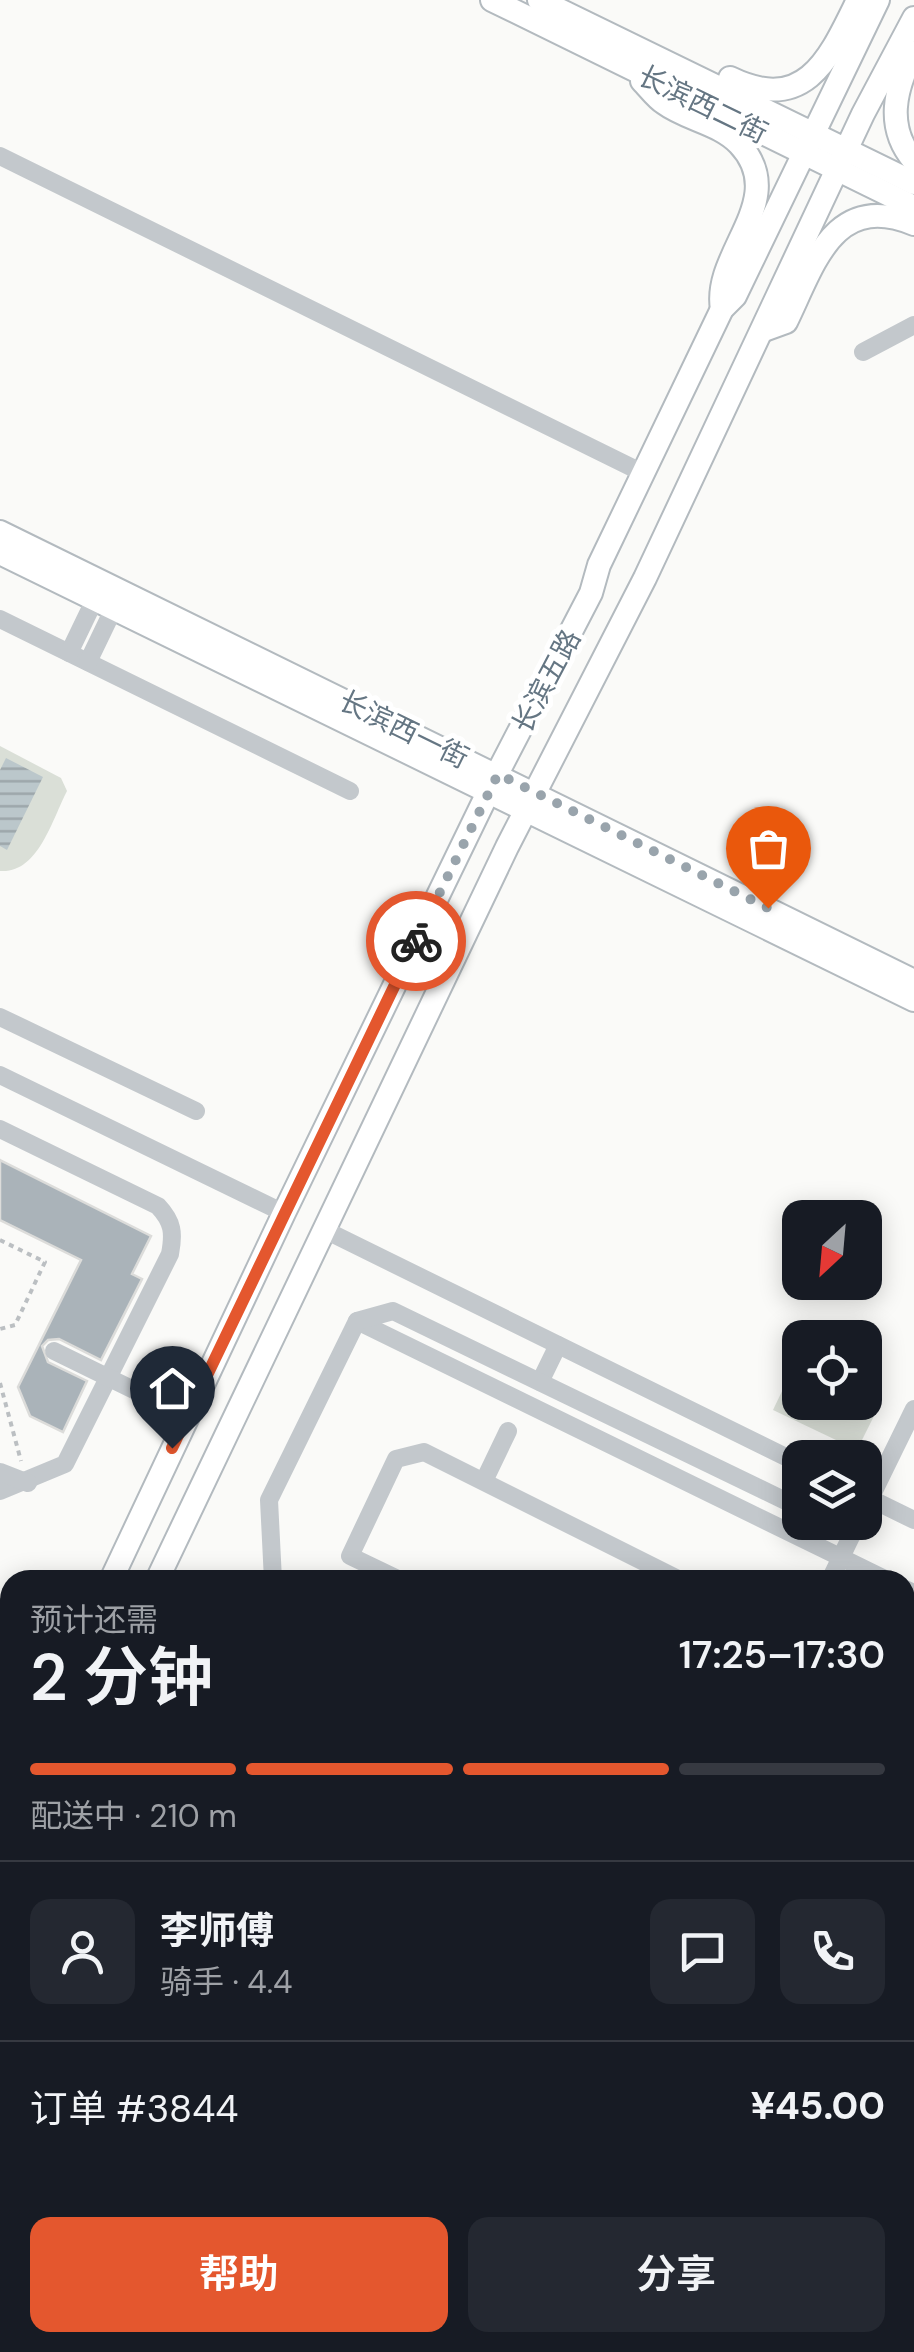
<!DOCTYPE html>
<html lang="zh">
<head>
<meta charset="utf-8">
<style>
  body { margin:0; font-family:"DM Sans","Noto Sans SC",sans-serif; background:#242831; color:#f1f3f6; height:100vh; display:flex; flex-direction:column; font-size:38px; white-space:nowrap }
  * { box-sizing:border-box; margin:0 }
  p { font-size:32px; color:#9ea1a6 }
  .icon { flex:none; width:55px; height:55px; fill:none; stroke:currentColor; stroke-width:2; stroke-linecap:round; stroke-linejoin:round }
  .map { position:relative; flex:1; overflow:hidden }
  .sheet { position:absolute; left:0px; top:1570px; width:915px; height:782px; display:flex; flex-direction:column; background:#171b24; border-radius:30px 30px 0 0; box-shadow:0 5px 25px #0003 }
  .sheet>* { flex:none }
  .needle { width:65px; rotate:206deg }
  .buttons { position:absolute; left:782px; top:1200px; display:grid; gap:20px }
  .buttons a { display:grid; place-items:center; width:100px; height:100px; border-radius:20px; background:#171b24; box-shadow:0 5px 25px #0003; font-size:50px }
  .pin { position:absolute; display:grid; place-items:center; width:85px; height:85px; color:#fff; margin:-102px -42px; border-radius:50% 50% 50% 0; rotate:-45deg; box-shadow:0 0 10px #0007 }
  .pin .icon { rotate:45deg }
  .courier { position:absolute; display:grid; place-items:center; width:100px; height:100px; margin:-50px; border:8px solid #e4572e; border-radius:50%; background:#fff; color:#222; box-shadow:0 2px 12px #0007 }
  .head em { font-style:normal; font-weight:600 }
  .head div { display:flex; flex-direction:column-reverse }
  .head { display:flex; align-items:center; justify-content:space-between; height:170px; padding:0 30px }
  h1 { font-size:65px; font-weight:600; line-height:75px }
  .bar { display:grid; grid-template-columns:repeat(4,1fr); gap:15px 10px; align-content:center; height:120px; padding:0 30px }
  .bar i { height:12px; border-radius:8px; background:#363941 }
  .bar .current { background:#e4572e }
  .bar p { grid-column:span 4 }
  .line { display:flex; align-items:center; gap:25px; padding:0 30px; border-top:2px solid #363941 }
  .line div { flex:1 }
  .round { display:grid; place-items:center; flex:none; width:105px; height:105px; border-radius:20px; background:#242831 }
  .action { display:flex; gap:20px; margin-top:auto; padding:20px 30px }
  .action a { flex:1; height:115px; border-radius:20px; background:#e4572e; color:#fff; font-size:40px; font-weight:600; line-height:115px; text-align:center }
  .action a+a { background:#242831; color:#f1f3f6 }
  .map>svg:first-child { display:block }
  .green { fill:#dadfd7 }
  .water { fill:url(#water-rules) }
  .building { fill:#aab3b9; stroke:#dcdcda; stroke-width:2.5 }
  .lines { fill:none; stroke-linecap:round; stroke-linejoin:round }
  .secondary-casing { stroke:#b3babf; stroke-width:26 }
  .highway-casing { stroke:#b4b9bd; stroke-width:34 }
  .path { stroke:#bbbfc2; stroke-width:4; stroke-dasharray:5 5; stroke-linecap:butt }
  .street { stroke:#c3c8cc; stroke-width:18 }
  .secondary { stroke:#fff; stroke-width:22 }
  .highway { stroke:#fff; stroke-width:30 }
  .done { stroke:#99a4ac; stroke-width:10; stroke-dasharray:0 18 }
  .route { stroke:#e4572e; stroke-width:12 }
  .labels { text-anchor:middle; stroke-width:10; stroke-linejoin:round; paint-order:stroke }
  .street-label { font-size:28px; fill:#657683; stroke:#fff }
</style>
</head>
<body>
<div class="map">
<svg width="914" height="2352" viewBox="0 0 914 2352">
  <defs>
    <pattern id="water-rules" width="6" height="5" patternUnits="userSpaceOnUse" patternTransform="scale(2.5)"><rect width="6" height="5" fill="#bbc7cb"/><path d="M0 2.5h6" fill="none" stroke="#9ca6aa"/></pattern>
  </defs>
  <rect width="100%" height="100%" fill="#fafaf8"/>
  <g class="green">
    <path d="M0 746 61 778 67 791C52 820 38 874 0 871Z"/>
    <polygon points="794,1366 800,1369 800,1402 865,1400 879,1406 857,1450 773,1410"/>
  </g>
  <polygon class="water" points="6,758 43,777 7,850 0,846 0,770"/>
  <polygon class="building" points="0,1160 151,1236 132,1274 142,1279 101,1360 59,1339 48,1340 42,1346 48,1362 87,1381 63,1432 30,1416 18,1387 81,1260 0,1220"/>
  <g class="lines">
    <defs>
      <g id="secondary">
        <polyline points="492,0 914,207"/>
        <polyline points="539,0 914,183"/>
        <path d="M913 53C895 89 885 127 914 161"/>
        <path d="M730 78C806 115 830 57 858 0"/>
        <path d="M642 81C649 88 656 98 664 103 687 120 719 123 739 144 791 199 712 253 722 309"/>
        <path d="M764 330 786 322C814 265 833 191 914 224"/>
        <polyline points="0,532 914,981"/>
        <polyline points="0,553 914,1000"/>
        <polyline points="111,1580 284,1213 497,774 591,593 599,565 722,309 735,296 878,0"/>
        <polyline points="157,1580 507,847 645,578 863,114 914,18"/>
        <polyline points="0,1808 10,1788"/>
        <polyline points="0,1867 10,1847"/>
      </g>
      <g id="highway">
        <polyline points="0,1615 10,1619"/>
        <polyline points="0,1643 10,1648"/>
        <polyline points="0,1669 10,1674"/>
        <polyline points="905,2056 914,2060"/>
        <polyline points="905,2109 914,2113"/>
      </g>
    </defs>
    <use href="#secondary" class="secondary-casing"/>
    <use href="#highway" class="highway-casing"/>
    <g class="path">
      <polyline points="0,1240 45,1262 15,1325 0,1329"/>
      <polyline points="0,1383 21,1461"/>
    </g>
    <g class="street">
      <polyline points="0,156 643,473"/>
      <polyline points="863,352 914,325"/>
      <polyline points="0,619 350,791"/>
      <polyline points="69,653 95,599"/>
      <polyline points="88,662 114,608"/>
      <polyline points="0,1017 196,1111"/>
      <polyline points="0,1075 284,1213"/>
      <path d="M0 1129 158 1206C173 1222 174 1233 170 1254L65 1464 0 1491"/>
      <polyline points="327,1231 800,1464"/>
      <polyline points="357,1321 887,1580"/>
      <polyline points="54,1351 187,1416"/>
      <polyline points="540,1382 558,1345"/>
      <polyline points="0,1472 28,1483"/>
      <polyline points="484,1481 508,1431"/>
      <polyline points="865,1496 914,1520"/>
      <polyline points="865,1509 914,1409"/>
      <polyline points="829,1522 853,1534"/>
      <polyline points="273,1580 269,1500 357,1321 393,1311 800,1508"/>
      <polyline points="400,1580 350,1556 396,1459 424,1452 680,1580"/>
      <polyline points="830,1580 858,1522"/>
      <polyline points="905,1589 914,1593"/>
      <polyline points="905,1751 914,1731"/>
      <polyline points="905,1843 914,1862"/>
      <polyline points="905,1919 914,1923"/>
      <polyline points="0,2085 10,2063"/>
      <polyline points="905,2230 914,2234"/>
      <polyline points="609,2342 630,2352"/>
    </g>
    <use href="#secondary" class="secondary"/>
    <use href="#highway" class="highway"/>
  </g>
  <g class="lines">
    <polyline class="done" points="416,941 498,774 768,908"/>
    <polyline class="route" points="172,1448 416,941"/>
  </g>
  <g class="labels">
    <g class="street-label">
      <text transform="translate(703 104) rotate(26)" y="10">长滨西二街</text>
      <text transform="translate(546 681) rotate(-62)" y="10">长滨五路</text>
      <text transform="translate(404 729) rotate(26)" y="10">长滨西一街</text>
    </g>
  </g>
</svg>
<div class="buttons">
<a><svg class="needle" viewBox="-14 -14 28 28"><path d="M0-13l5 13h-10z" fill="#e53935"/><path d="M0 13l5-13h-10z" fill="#9ea1a6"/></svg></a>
<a><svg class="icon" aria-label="locate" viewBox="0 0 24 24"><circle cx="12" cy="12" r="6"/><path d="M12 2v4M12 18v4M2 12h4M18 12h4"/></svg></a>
<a><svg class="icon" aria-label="layers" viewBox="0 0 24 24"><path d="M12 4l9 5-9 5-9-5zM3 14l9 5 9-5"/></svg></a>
</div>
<div class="pin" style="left:768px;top:908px;background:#ea580c"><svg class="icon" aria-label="bag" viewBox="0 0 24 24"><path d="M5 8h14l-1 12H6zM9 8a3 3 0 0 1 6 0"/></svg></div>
<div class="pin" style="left:172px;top:1448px;background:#1f2937"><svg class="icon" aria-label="home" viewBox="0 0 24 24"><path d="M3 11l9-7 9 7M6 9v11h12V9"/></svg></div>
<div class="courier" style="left:416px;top:941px"><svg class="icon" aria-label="bike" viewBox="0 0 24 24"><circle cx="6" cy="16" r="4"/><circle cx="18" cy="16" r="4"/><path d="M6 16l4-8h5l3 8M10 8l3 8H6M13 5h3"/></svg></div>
<section class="sheet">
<div class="head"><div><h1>2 分钟</h1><p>预计还需</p></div><em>17:25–17:30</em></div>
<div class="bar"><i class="current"></i><i class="current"></i><i class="current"></i><i></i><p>配送中 · 210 m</p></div>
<div class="line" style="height:180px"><a class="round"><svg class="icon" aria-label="person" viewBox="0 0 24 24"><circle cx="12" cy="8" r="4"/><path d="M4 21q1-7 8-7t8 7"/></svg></a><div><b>李师傅</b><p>骑手 · 4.4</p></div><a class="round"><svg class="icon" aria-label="chat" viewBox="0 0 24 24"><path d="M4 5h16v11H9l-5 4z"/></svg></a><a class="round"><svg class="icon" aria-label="phone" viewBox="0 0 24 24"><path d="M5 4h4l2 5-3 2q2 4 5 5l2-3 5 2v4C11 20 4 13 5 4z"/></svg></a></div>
<div class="line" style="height:130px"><div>订单 #3844</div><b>¥45.00</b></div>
<div class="action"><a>帮助</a><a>分享</a></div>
</section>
</div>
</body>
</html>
